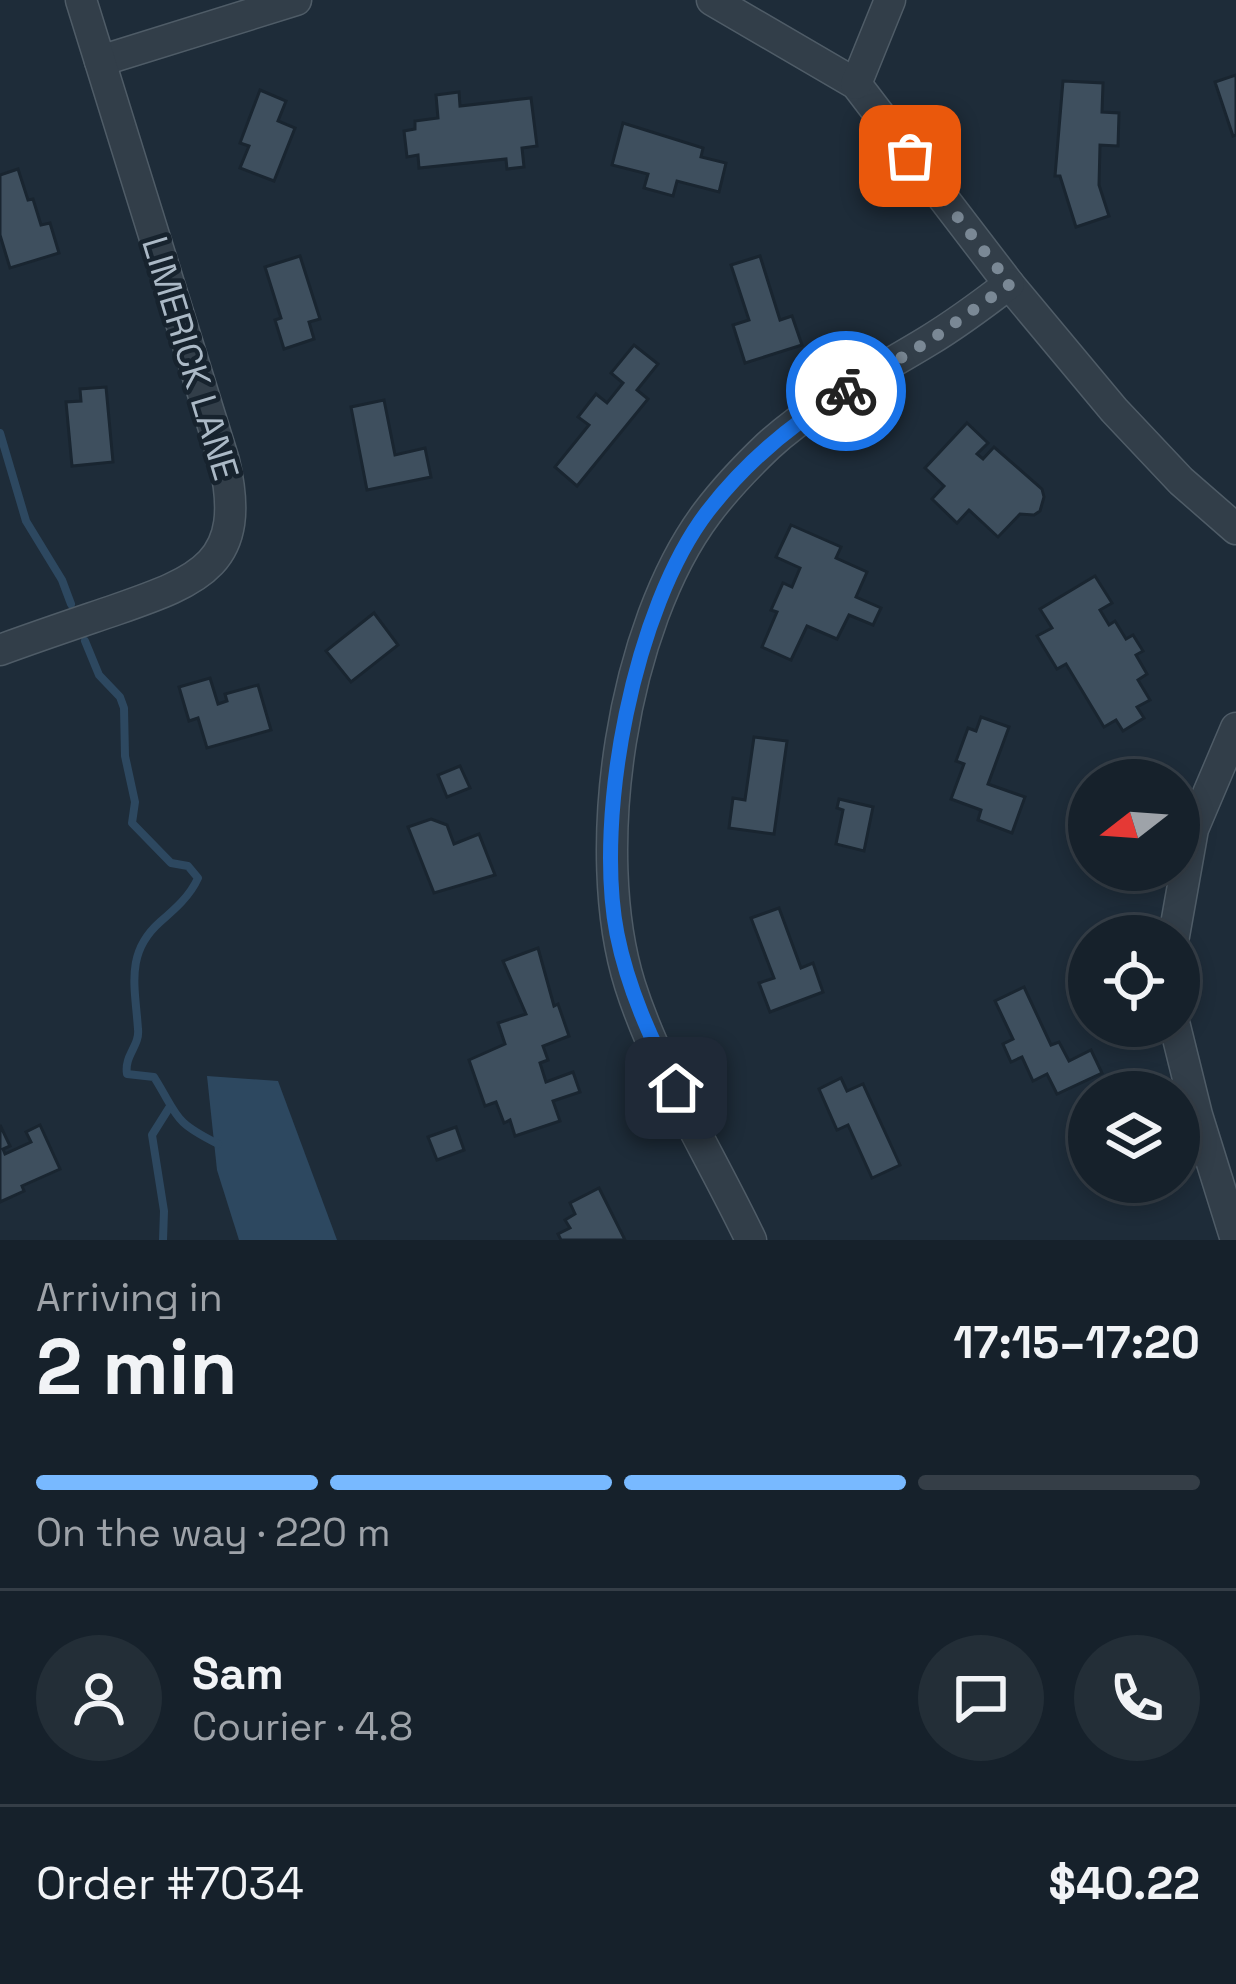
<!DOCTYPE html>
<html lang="en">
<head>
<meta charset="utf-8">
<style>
  body { margin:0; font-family:"Space Grotesk",sans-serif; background:#232e37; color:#f1f3f6; height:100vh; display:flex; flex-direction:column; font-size:45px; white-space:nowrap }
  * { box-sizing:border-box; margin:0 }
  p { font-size:39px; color:#9ea3a9 }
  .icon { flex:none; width:66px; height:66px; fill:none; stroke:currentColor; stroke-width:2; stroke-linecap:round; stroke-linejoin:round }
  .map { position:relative; height:1240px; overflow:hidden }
  .side { display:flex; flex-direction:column; background:#16212b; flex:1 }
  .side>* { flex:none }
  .needle { width:78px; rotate:253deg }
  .controls { position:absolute; left:1068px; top:759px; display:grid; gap:24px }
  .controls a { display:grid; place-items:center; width:132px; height:132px; border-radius:50%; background:#16212b; box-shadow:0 6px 18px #0003,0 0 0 3px #353e47; font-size:60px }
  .pin { position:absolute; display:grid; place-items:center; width:102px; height:102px; color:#fff; margin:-51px; border-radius:24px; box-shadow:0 6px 18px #0006 }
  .courier { position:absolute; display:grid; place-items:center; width:120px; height:120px; margin:-60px; border:9px solid #1a73e8; border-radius:50%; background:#fff; color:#222; box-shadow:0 3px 15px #0007 }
  .headline em { font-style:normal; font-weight:700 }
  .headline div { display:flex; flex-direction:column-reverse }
  .headline { display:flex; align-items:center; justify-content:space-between; height:204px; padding:0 36px }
  h1 { font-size:78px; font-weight:700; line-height:90px }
  .bar { display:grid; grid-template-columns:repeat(4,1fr); gap:18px 12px; align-content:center; height:144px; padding:0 36px }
  .bar i { height:15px; border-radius:9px; background:#353e47 }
  .bar .on { background:#78b9ff }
  .bar p { grid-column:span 4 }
  .line { display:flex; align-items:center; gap:30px; padding:0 36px; border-top:3px solid #353e47 }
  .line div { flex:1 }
  .round { display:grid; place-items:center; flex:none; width:126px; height:126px; border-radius:63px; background:#232e37 }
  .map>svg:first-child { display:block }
  .water { fill:#2d4860 }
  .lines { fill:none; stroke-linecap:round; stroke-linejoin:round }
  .stream { stroke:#2d4860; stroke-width:8 }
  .building { fill:#3e4f5e; stroke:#192530; stroke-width:3 }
  .minor-casing { stroke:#4f5c67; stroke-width:33 }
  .minor { stroke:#323e49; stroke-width:30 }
  .done { stroke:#7a8895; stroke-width:12; stroke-dasharray:0 21.6 }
  .route { stroke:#1a73e8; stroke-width:15 }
  .labels { text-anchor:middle; stroke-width:9; stroke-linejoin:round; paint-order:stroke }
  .street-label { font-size:36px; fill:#abb9c6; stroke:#17232e }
</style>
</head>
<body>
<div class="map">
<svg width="1236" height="1240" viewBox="0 0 1236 1240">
  <rect width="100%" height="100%" fill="#1e2c39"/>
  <polygon class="water" points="207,1076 278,1081 337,1240 239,1240 217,1170"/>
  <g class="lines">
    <g class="stream">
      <polyline points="0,433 26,521 62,580 71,604"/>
      <path d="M85 641 99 675 120 697 124 708 125 756 135 802 132 823 171 863 188 866 198 878C190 896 175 909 160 922 125 953 135 986 138 1029 140 1046 124 1055 127 1074L154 1077C179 1117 172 1121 218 1144"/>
      <polyline points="163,1240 164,1211 152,1135 169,1108"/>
    </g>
  </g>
  <g class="building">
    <polygon points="1236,75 1236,135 1233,136 1215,82"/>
    <polygon points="1063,81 1103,83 1102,112 1119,113 1118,146 1100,145 1099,185 1109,216 1076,227 1060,176 1055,176"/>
    <polygon points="260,90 286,101 278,121 295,128 274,181 240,168 249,146 240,143"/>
    <polygon points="459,92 460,106 531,98 537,146 522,148 524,167 507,169 506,159 419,168 418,155 407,157 404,131 415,129 415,121 438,118 436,95"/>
    <polygon points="623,123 703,148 701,157 726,163 719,192 677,181 673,196 644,188 648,174 612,165"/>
    <polygon points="18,169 28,200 33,199 41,225 50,223 59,253 10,268 0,235 0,175"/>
    <polygon points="300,256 320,319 309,322 314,339 284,349 275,320 281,318 265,267"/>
    <polygon points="760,256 780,320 792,316 802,345 745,363 733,325 749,320 731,265"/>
    <polygon points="634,345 658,364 637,390 648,399 577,486 555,467 589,425 578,417 596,394 607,403 623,383 611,373"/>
    <polygon points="106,387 113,462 72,466 66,402 81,401 80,389"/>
    <polygon points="384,400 395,455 425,448 431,477 367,490 351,407"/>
    <polygon points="967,423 988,443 977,454 983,459 994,447 1042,489 1044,497 1040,511 1034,515 1020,514 998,537 969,510 957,523 932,499 944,486 925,468"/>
    <polygon points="791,525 841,547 836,558 867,572 856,597 881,608 873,625 849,615 837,639 807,626 791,660 762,647 777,612 771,610 783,583 792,587 800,568 776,557"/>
    <polygon points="1095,576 1112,603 1100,610 1109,625 1115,621 1126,639 1133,635 1143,651 1136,655 1147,674 1138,680 1150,700 1137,707 1144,718 1123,731 1116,720 1104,727 1066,664 1057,669 1037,636 1052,628 1040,609"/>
    <polygon points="374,613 398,645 351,682 326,651"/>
    <polygon points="210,678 218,704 227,701 225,694 258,685 271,730 207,748 198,718 189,721 179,687"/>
    <polygon points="981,717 1009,727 988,784 1025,797 1012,833 978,820 981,810 951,799 964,764 956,761 968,728 976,731"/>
    <polygon points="754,737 787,741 774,834 729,828 733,798 745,800"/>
    <polygon points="460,766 470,788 447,797 438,775"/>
    <polygon points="839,799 873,807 864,851 836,844 843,810 837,808"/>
    <polygon points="431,819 447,825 454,844 479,834 495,875 434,893 408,827"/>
    <polygon points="779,908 801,968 813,963 823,992 770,1012 759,983 774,978 751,918"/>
    <polygon points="538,948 554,1006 558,1004 569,1036 543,1046 548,1060 540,1063 546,1082 573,1072 580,1092 553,1101 560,1121 515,1136 510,1120 504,1123 496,1102 485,1106 469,1060 505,1044 498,1023 526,1014 503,961"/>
    <polygon points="1024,987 1051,1045 1059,1042 1069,1061 1091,1050 1102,1073 1057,1094 1047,1074 1033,1081 1022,1057 1011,1062 1003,1044 1013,1039 995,1001"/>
    <polygon points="841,1078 847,1091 863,1084 900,1165 872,1178 848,1125 837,1130 819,1089"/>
    <polygon points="0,1125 10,1146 3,1149 5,1154 31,1142 26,1132 40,1125 60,1169 22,1186 24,1191 0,1202"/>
    <polygon points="456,1127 464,1150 437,1160 428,1137"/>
    <polygon points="599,1188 625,1240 561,1240 558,1234 570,1228 565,1220 575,1214 570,1203"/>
  </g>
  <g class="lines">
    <defs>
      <g id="minor">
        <polyline points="712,0 856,84 1009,284 1114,410 1181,481 1236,529"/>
        <polyline points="100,61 296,0"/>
        <polyline points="856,84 890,0"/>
        <path d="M0 650C38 636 77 623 115 610 201 580 248 563 224 461L81 0"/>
        <polyline points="1174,936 1193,829 1236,728"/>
        <polyline points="1175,1026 1197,1115 1236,1240"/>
        <path d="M751 1240C712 1158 657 1070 630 985 588 851 622 626 707 513 725 489 746 467 768 446 815 403 874 374 928 341 956 324 983 304 1009 284"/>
      </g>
    </defs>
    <use href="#minor" class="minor-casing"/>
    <use href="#minor" class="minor"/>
  </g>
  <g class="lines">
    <polyline class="done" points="846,391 932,339 1010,284 910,156"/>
    <path class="route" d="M676 1088C651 1039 628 989 617 934 594 816 634 607 708 511 746 462 792 423 846 391"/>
  </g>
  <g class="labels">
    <g class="street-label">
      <text transform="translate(191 358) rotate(73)" y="13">LIMERICK LANE</text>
    </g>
  </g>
</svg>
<div class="controls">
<a><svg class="needle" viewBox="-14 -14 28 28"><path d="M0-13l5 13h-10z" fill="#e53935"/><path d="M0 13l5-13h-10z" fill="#9ea3a9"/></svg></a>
<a><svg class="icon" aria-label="locate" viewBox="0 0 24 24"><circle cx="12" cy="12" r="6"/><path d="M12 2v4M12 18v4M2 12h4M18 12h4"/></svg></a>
<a><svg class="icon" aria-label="layers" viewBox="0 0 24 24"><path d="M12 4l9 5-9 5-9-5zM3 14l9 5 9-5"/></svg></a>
</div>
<div class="pin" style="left:910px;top:156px;background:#ea580c"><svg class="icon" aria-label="bag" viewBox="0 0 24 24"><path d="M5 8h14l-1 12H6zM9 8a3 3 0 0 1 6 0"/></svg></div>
<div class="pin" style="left:676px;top:1088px;background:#1f2937"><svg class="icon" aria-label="home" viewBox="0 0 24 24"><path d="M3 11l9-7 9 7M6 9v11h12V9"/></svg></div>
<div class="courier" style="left:846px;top:391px"><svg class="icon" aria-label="bike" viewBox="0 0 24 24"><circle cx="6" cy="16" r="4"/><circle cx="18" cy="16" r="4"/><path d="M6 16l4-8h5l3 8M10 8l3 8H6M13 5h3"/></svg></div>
</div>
<section class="side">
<div class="headline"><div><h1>2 min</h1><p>Arriving in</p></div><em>17:15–17:20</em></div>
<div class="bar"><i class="on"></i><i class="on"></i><i class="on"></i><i></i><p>On the way · 220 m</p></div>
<div class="line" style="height:216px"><a class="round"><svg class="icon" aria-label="person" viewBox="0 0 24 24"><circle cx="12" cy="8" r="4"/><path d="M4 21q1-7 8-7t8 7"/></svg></a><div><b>Sam</b><p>Courier · 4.8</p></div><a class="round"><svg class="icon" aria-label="chat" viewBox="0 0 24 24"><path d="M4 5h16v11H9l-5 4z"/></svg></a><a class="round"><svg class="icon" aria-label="phone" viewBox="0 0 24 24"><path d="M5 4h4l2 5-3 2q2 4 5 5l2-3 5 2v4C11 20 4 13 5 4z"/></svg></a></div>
<div class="line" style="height:156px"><div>Order #7034</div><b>$40.22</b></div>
</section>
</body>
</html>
